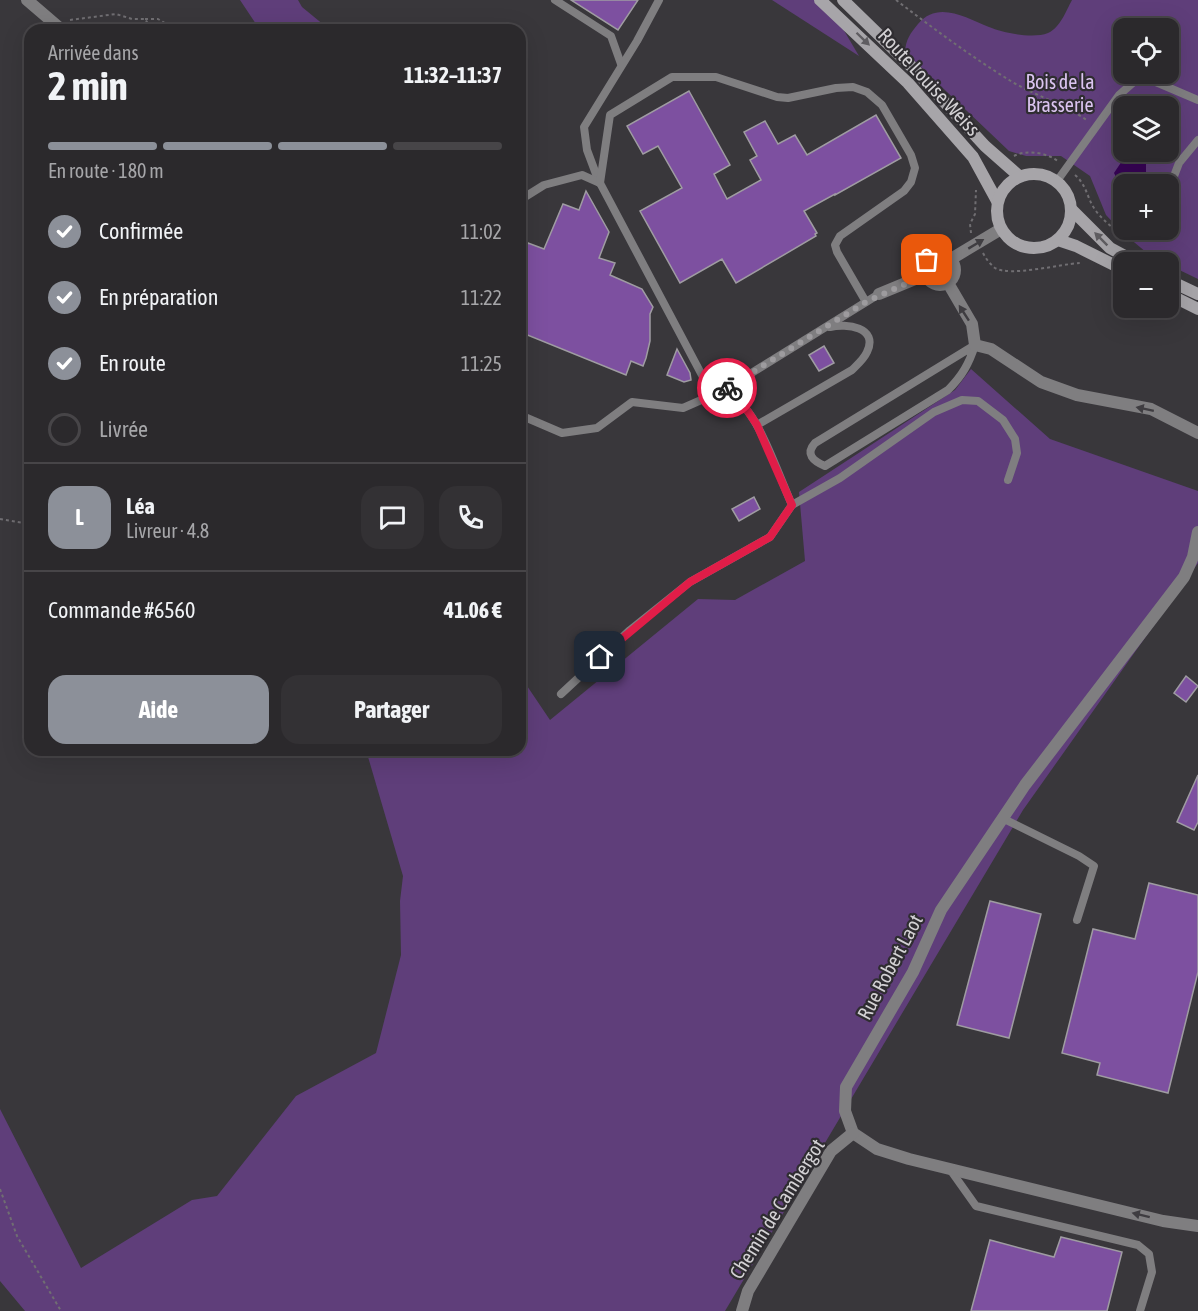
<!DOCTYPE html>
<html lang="fr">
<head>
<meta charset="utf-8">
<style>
  body { margin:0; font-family:"Asap Condensed",sans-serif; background:#333134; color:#f1f3f6; height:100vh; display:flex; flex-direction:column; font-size:22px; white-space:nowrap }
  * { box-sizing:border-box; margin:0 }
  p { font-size:20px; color:#a6a6a9 }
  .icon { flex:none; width:33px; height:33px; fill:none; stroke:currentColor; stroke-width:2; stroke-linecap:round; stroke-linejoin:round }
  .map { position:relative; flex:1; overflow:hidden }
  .sheet { position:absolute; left:24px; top:24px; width:502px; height:732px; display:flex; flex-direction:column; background:#2b292c; border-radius:18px; box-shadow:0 6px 24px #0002,0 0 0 2px #474548 }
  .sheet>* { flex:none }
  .tools { position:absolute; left:1113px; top:18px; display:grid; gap:12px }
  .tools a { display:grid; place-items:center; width:66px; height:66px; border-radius:12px; background:#2b292c; box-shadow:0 6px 24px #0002,0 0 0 2px #474548; font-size:30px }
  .pin { position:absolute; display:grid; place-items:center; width:51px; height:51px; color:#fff; margin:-26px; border-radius:12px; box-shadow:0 3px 9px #0006 }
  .courier { position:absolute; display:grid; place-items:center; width:60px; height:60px; margin:-30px; border:4px solid #e11d48; border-radius:50%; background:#fff; color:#222; box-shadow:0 2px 8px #0007 }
  .headline em { font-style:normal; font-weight:700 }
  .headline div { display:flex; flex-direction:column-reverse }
  .headline { display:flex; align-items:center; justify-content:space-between; height:102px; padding:0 24px }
  h1 { font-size:39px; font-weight:700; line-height:45px }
  .bar { display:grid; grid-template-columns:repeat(4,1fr); gap:9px 6px; align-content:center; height:72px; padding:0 24px }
  .bar i { height:8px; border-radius:4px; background:#474548 }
  .bar .selected { background:#8c9099 }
  .bar p { grid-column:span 4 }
  .line { display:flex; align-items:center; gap:15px; padding:0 24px; border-top:2px solid #474548 }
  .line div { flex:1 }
  .round { display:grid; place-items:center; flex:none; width:63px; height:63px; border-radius:18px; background:#333134 }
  ol { padding:0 24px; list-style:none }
  li { display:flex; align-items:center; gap:18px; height:66px }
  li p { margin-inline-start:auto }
  li .icon { padding:6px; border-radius:50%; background:#8c9099; color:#fff; stroke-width:4 }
  li:last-child { color:#a6a6a9 }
  li i { width:33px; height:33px; border:3px solid #474548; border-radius:50% }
  .cta { display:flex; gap:12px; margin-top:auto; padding:12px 24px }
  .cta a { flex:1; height:69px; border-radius:18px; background:#8c9099; color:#fff; font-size:24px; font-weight:700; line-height:69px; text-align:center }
  .cta a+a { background:#333134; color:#f1f3f6 }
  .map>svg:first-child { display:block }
  .green { fill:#5f3e7a; fill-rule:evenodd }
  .water { fill:#370455 }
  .building { fill:#7d50a0; stroke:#9f9ca2; stroke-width:1.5 }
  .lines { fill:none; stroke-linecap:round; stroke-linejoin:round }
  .path { stroke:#706e72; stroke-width:2; stroke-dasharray:3 3; stroke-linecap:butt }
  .service { stroke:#7f7e80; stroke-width:8 }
  .minor { stroke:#7f7e80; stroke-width:12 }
  .secondary { stroke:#a7a5a9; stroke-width:12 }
  .oneway { fill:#5f5d61 }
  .oneway2 { fill:#3f3d41 }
  .done { stroke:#9d9b9e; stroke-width:6; stroke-dasharray:0 10.8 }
  .route { stroke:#e11d48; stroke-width:8 }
  .labels { text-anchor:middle; stroke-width:4.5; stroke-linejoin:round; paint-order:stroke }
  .street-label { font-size:20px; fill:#d3d1d4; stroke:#2f2d31 }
  .park-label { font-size:20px; fill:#dbc4f0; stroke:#2f2d31 }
</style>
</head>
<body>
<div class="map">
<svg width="1198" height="1311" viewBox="0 0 1198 1311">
  <rect width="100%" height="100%" fill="#39373b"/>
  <g class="green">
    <polygon points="240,0 298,0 302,7 330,30 260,30"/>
    <polygon points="772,0 826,0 859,56"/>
    <path d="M1072 0H1198V279L1169 265 1168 262H1162L1153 258 1122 232 1106 215 1090 176 1061 156H1026L1009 151 905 52C906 39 910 34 918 24 938 0 966 18 989 27 1003 33 1033 39 1048 33 1060 28 1066 11 1072 0ZM1124 28H1168V74H1124ZM1124 106H1168V152H1146V184H1168V230H1124L1123 191 1115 176 1128 152H1124Z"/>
    <polygon points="971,369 1050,439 1198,491 1198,563 1023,810 725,1311 25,1311 0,1281 0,1109 81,1268 192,1200 217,1196 296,1096 376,1053 401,955 400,901 403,876 366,750 520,750 521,677 550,720 698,599 735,600 805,561 799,492 955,390"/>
  </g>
  <polygon class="water" points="1128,152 1146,152 1146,184 1124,184 1123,191 1114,173"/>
  <g class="building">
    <polygon points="571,0 638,0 618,30"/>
    <polygon points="689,91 730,165 714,174 727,199 761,180 750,160 757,156 744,132 765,121 778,144 795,135 807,155 876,115 901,158 835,195 835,194 804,211 817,233 815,234 816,236 736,283 722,259 680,283 640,211 682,188 658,146 643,154 627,126"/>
    <polygon points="586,191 609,232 599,258 615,263 610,275 642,289 653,307 650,314 650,341 646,358 643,366 631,361 626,375 520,332 520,263 528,243 544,249 563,204 579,210"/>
    <polygon points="824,346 834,363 819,371 809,355"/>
    <polygon points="677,349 690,373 691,380 684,382 667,375"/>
    <polygon points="754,497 760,509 739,521 732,509"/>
    <polygon points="1186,676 1198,686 1186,702 1174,693"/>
    <polygon points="1198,775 1198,822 1194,830 1177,822"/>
    <polygon points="1149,883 1198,895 1198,972 1168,1093 1097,1075 1100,1063 1062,1053 1093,929 1135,939"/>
    <polygon points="990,901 1041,914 1009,1038 957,1025"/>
    <polygon points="1061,1237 1122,1252 1107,1311 971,1311 990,1240 1054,1257"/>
  </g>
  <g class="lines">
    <g class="path">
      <path d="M896 0C934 29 973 58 1014 83 1039 97 1065 105 1088 121"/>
      <polyline points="145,19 158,19 177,30"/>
      <polyline points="70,20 116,14 132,19 145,19 152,30"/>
      <path d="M1014 156C1027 149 1048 153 1059 162"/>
      <path d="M1075 175C1087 185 1087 199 1096 211 1105 223 1120 233 1131 243"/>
      <polyline points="971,233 970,224 975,214 976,190"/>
      <path d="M983 253C986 259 990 264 995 268 1010 277 1061 264 1080 263"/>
      <polyline points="1147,256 1160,262"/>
      <polyline points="0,519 30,524"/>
      <polyline points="0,1189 17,1236 61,1311"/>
    </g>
    <g class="service">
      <polyline points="555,0 611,36 621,64"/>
      <polyline points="1057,181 1119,95 1135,81 1151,80 1198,100"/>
      <polyline points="599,182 587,150 584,127 637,41 659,0"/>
      <polyline points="1168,192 1179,163 1198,140"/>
      <polyline points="520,200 544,185 582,175 600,183"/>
      <polyline points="1152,235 1154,230"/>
      <path d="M975 345C969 364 962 376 948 390L825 466C813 461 805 454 815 443Z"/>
      <polyline points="520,415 562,433 597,428 632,402 683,408 724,390 879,294"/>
      <path d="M757 425 852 370C857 365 864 359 867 352 879 327 846 323 830 327"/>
      <polyline points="792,505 840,478 934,412 962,400 978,401 1003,420 1015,439 1017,453 1008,480"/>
      <path d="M561 694 630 630 690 582 770 537 792 505C781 480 762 426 745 408 733 396 719 387 704 379L600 183 610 115 672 77H716L777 97 788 98 836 88 853 87 867 92 882 105 911 155 915 168 911 182 904 191 840 236 835 245 837 252 866 302"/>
      <polyline points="1002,818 1079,856 1094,866 1077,920"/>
      <polyline points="949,1168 976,1206 1138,1245 1149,1254 1152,1272 1140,1311"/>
    </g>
    <g class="minor">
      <polyline points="27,0 62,30"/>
      <circle cx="940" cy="270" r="15"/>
      <polyline points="951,259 1001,229"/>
      <polyline points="948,283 972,324 975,345 991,349 1041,382 1077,395 1151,409 1198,433"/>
      <polyline points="879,294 925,275"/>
      <polyline points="1198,532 1193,557 1184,577 1025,785 941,910 913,972 846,1087 845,1111 853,1133 877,1149 909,1159 1163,1221 1198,1226"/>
      <polyline points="742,1311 748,1291 831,1151 853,1133"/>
    </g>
    <g class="secondary">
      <polyline points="820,0 908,83 973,157 997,201"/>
      <polyline points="843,0 915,70 985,146 1019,176"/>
      <circle cx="1034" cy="211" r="37"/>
      <polyline points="1071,209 1110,248 1136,262"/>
      <polyline points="1058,240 1076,246 1124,270"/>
      <polyline points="1168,280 1198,294"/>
      <polyline points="1168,294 1198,309"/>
    </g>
  </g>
  <defs><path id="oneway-solid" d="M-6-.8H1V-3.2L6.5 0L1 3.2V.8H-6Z" transform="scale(1.5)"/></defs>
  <g class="oneway">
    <use href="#oneway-solid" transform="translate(863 39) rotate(44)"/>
    <use href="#oneway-solid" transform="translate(1101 239) rotate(-135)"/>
  </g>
  <g class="oneway2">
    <use href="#oneway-solid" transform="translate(976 244) rotate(-31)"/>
    <use href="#oneway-solid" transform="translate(964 313) rotate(-123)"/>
    <use href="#oneway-solid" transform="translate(1145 409) rotate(-168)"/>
    <use href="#oneway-solid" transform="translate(1141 1215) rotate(-166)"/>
  </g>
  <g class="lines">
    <polyline class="done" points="727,388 866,302 925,275 924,270 927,260"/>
    <polyline class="route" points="600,657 690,582 770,537 792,505 757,425 747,410 724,390 727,388"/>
  </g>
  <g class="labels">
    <g class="street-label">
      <text transform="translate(929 82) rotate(47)" y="7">Route Louise Weiss</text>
      <text transform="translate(890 967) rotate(-62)" y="7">Rue Robert Laot</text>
      <text transform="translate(777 1209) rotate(-58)" y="7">Chemin de Cambergot</text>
    </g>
    <g class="park-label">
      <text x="1060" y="89">Bois de la<tspan x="1060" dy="23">Brasserie</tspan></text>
    </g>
  </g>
</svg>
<div class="tools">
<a><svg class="icon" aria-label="locate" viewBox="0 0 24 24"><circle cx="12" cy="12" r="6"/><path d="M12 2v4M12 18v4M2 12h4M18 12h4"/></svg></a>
<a><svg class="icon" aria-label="layers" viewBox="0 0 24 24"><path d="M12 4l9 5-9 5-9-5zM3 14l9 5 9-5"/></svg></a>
<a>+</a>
<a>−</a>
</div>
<div class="pin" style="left:927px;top:260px;background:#ea580c"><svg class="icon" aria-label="bag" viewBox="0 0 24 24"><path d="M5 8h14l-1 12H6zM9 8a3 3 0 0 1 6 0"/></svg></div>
<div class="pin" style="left:600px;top:657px;background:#1f2937"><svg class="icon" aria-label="home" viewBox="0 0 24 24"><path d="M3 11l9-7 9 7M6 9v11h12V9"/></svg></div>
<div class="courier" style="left:727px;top:388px"><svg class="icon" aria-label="bike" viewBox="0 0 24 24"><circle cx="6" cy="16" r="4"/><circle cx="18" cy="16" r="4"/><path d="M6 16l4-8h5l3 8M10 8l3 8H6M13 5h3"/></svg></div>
<section class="sheet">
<div class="headline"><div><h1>2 min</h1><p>Arrivée dans</p></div><em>11:32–11:37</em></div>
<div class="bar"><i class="selected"></i><i class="selected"></i><i class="selected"></i><i></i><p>En route · 180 m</p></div>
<ol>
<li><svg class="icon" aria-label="check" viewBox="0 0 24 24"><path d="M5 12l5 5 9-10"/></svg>Confirmée<p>11:02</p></li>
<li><svg class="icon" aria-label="check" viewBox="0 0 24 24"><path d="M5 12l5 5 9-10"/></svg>En préparation<p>11:22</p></li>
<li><svg class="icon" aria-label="check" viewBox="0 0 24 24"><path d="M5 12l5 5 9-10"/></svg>En route<p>11:25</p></li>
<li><i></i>Livrée</li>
</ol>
<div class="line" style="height:108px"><b class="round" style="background:#8c9099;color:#fff">L</b><div><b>Léa</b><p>Livreur · 4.8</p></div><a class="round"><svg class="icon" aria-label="chat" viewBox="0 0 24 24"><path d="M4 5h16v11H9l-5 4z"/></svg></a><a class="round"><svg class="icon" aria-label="phone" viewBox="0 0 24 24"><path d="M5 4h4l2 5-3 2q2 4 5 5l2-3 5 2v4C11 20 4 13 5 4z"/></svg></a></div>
<div class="line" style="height:78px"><div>Commande #6560</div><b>41.06 €</b></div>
<div class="cta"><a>Aide</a><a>Partager</a></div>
</section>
</div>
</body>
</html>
